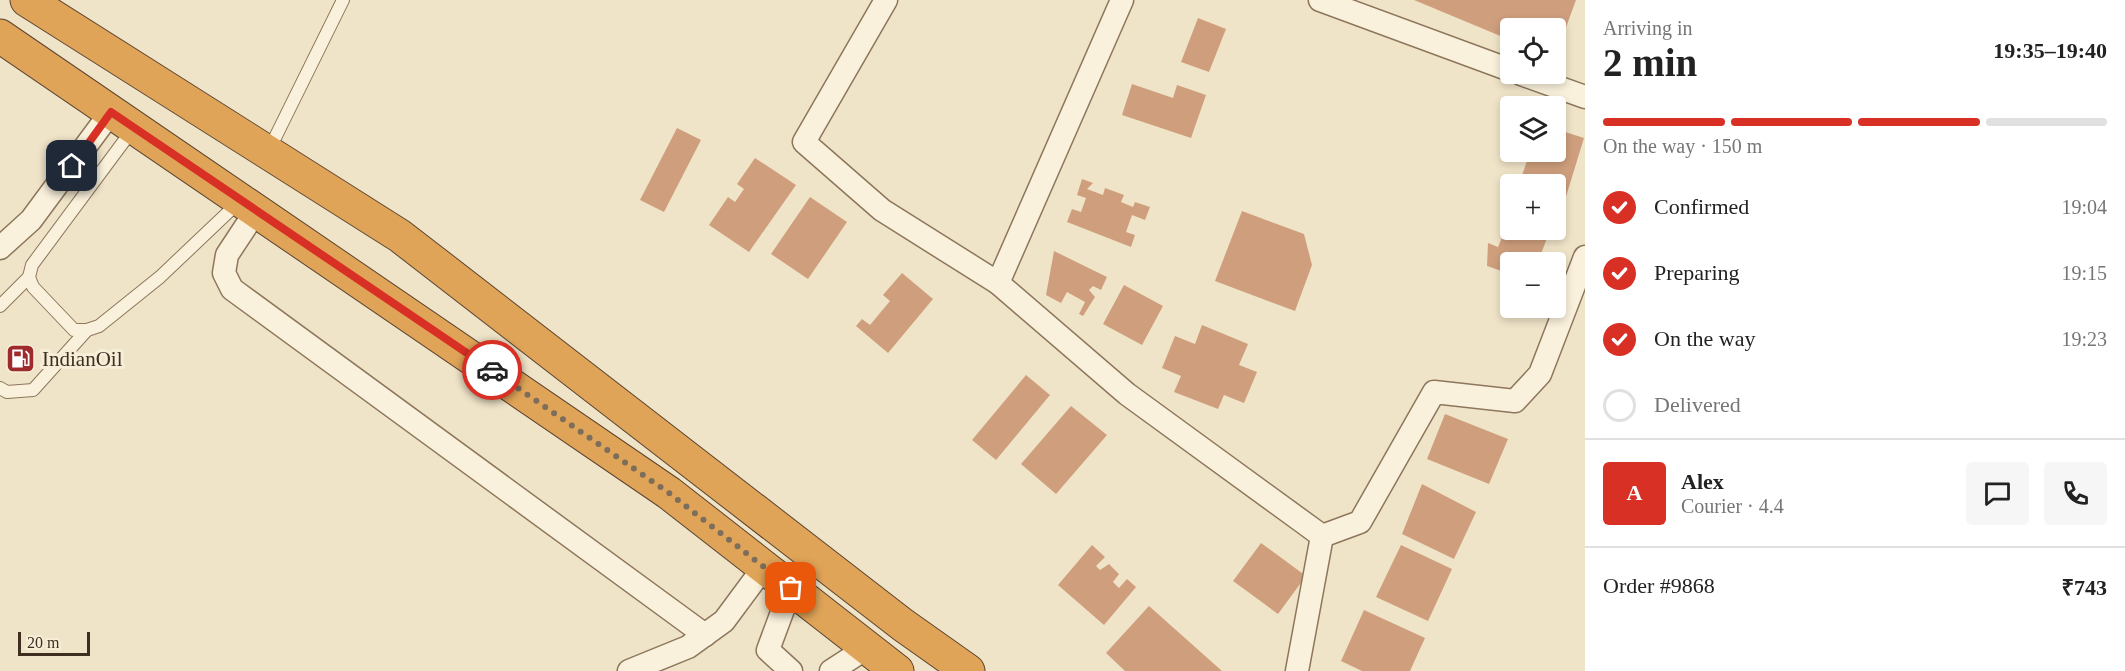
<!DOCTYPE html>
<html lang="en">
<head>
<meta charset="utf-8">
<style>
  body { margin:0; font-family:"Times New Roman",serif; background:#f6f6f6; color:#222; height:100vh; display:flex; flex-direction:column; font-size:22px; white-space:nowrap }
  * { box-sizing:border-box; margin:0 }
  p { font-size:20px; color:#767676 }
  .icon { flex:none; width:33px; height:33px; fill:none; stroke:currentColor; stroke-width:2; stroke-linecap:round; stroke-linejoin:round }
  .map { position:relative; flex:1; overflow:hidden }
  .side { display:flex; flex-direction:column; background:#fff; width:540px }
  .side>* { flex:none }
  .tools { position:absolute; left:1500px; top:18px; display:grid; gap:12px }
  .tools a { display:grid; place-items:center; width:66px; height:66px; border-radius:6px; background:#fff; box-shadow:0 3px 9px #0003; font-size:30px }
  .scale { position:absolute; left:18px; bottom:15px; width:72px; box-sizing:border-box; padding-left:6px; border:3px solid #3d2e20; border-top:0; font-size:16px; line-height:21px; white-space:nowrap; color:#3d2e20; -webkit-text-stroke:4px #f7eed8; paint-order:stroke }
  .pin { position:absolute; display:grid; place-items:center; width:51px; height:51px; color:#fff; margin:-26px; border-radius:12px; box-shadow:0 3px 9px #0006 }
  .courier { position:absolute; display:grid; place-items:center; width:60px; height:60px; margin:-30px; border:4px solid #d93025; border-radius:50%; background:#fff; color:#222; box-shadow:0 2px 8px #0007 }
  .head em { font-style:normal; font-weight:700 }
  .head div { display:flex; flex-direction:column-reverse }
  .head { display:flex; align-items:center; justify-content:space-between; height:102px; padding:0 18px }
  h1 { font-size:39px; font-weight:700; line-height:45px }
  .bar { display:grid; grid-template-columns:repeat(4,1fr); gap:9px 6px; align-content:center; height:72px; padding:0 18px }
  .bar i { height:8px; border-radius:4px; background:#e0e0e0 }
  .bar .current { background:#d93025 }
  .bar p { grid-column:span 4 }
  .line { display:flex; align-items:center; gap:15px; padding:0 18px; border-top:2px solid #e0e0e0 }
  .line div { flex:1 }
  .round { display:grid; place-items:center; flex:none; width:63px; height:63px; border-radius:6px; background:#f6f6f6 }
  ol { padding:0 18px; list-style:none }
  li { display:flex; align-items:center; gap:18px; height:66px }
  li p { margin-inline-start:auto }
  li .icon { padding:6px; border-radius:50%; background:#d93025; color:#fff; stroke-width:4 }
  li:last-child { color:#767676 }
  li i { width:33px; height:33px; border:3px solid #e0e0e0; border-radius:50% }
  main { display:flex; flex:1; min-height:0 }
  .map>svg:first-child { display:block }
  .building { fill:#cf9f7d }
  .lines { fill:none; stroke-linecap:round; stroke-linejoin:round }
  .lane-casing { stroke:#8d765c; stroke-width:14 }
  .street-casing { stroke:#8d765c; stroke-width:25 }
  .highway-casing { stroke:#5b4430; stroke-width:35 }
  .lane { stroke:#faf1dc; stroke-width:12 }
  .street { stroke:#faf1dc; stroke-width:22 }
  .highway { stroke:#e0a458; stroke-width:33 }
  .done { stroke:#7c6e5b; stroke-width:6; stroke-dasharray:0 10.8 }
  .route { stroke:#d93025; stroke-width:8 }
  .labels { text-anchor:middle; stroke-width:6; stroke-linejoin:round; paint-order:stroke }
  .poi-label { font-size:21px; fill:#3d2e20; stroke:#f7eed8; text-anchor:start }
</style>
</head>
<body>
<main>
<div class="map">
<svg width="1585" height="671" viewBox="0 0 1585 671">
  <rect width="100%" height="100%" fill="#f0e4c8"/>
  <g class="building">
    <polygon points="1414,0 1576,0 1556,55 1556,28 1510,28 1510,40"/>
    <polygon points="1198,18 1226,29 1209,72 1181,62"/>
    <polygon points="1132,84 1173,98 1177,85 1206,95 1191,138 1122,115"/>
    <polygon points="677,128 701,140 664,212 640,200"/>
    <polygon points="1556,129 1584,138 1564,203 1556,200 1556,184 1519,184 1530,152 1556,152"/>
    <polygon points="755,158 796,185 749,252 709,225 728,197 735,202 744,189 737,184"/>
    <polygon points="1082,179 1093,183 1087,189 1103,195 1105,188 1124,195 1121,202 1133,207 1135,202 1150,207 1145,220 1132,215 1126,232 1135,235 1131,247 1067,222 1072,209 1081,212 1086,198 1077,195"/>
    <polygon points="1510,192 1510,230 1550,230 1538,262 1510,262 1510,274 1487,266 1488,243 1498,247 1509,221 1502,216"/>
    <polygon points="810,197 847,222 808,279 771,254"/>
    <polygon points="1242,211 1304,234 1312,265 1295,311 1215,281"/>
    <polygon points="1054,251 1107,277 1101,290 1093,286 1089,290 1095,297 1083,316 1079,314 1085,302 1067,292 1061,303 1046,295"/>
    <polygon points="902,273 933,299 888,353 856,326 862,319 870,325 890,301 883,295"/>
    <polygon points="1124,285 1163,306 1142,345 1103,324"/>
    <polygon points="1202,325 1248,344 1239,365 1257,372 1244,403 1224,395 1218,409 1174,392 1181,376 1162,368 1175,336 1195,344"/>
    <polygon points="1026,375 1050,395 996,460 972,440"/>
    <polygon points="1071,406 1107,435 1056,494 1021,464"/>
    <polygon points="1445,414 1508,439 1489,484 1427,459"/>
    <polygon points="1422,484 1476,512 1454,559 1402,534"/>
    <polygon points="1261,543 1306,576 1278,614 1233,581"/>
    <polygon points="1092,545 1105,557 1096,566 1100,570 1109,564 1119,574 1113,582 1119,588 1127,579 1136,587 1104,625 1058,585"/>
    <polygon points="1401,545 1452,569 1428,621 1376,597"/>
    <polygon points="1149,606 1222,671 1125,671 1106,653"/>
    <polygon points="1364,610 1425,638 1410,671 1362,671 1341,661"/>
  </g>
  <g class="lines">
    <defs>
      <g id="lane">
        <polyline points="133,129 32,265 29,277 33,287 74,330 87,330 99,326 160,277 240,201"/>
        <polyline points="268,152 343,0"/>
        <polyline points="0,306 29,277"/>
        <polyline points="0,388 7,392 33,390 87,330"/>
      </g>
      <g id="street">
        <polyline points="886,0 804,142 882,210 998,283"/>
        <polyline points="1122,0 998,283 1127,394 1322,536 1297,671"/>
        <polyline points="1320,0 1510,70"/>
        <polyline points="1521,74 1585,97"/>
        <polyline points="256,211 227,255 224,273 232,289 705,635"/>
        <polyline points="0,248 31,220 111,112"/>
        <polyline points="1322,536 1360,522 1434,392 1515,401 1540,374 1585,257"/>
        <polyline points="629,671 688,647 724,621 764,567"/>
        <polyline points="791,671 768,650 791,588"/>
        <polyline points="831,671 868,647"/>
      </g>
      <g id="highway">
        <polyline points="27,0 400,236 903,625 968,671"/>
        <polyline points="0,36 669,493 897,671"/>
      </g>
    </defs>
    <use href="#lane" class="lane-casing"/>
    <use href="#street" class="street-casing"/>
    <use href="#highway" class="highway-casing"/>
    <use href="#lane" class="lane"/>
    <use href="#street" class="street"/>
    <use href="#highway" class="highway"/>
  </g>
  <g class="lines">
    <polyline class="done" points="492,370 669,493 791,588"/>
    <polyline class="route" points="72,166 111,112 492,370"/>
  </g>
  <defs>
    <symbol id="fuel-square" viewBox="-11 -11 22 22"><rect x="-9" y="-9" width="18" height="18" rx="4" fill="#9e2a2b" stroke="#f7eed8"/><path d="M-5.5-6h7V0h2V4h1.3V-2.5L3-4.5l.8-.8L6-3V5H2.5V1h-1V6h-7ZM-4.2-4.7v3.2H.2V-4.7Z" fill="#fff"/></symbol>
  </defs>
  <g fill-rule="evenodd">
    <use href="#fuel-square" x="4" y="342" width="33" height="33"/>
  </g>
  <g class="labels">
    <g class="poi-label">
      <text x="42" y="366">IndianOil</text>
    </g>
  </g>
</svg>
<div class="tools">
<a><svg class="icon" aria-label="locate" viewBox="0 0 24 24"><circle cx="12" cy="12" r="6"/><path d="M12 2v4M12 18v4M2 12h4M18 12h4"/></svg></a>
<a><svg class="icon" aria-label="layers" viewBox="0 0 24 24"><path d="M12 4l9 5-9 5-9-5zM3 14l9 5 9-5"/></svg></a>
<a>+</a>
<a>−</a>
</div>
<div class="scale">20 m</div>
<div class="pin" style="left:791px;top:588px;background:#ea580c"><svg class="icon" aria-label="bag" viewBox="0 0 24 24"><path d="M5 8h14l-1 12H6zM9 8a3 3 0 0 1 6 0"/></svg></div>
<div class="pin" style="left:72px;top:166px;background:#1f2937"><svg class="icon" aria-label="home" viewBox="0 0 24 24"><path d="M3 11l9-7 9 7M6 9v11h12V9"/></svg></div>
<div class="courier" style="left:492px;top:370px"><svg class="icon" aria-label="car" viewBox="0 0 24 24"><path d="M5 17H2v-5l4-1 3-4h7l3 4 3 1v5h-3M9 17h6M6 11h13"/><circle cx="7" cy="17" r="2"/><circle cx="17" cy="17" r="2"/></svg></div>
</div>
<section class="side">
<div class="head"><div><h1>2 min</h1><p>Arriving in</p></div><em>19:35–19:40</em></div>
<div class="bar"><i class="current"></i><i class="current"></i><i class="current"></i><i></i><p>On the way · 150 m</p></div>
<ol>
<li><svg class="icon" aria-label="check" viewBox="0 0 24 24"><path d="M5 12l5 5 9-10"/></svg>Confirmed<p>19:04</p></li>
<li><svg class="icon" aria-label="check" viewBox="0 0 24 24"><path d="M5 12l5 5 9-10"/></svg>Preparing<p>19:15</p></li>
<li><svg class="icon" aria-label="check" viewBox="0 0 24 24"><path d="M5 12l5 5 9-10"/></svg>On the way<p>19:23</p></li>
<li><i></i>Delivered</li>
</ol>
<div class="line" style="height:108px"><b class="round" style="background:#d93025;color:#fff">A</b><div><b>Alex</b><p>Courier · 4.4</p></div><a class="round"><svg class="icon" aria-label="chat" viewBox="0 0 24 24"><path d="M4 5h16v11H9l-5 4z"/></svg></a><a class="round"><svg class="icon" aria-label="phone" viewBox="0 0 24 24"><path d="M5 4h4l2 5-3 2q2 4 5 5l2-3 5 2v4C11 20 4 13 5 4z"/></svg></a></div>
<div class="line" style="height:78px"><div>Order #9868</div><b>₹743</b></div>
</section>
</main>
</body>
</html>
